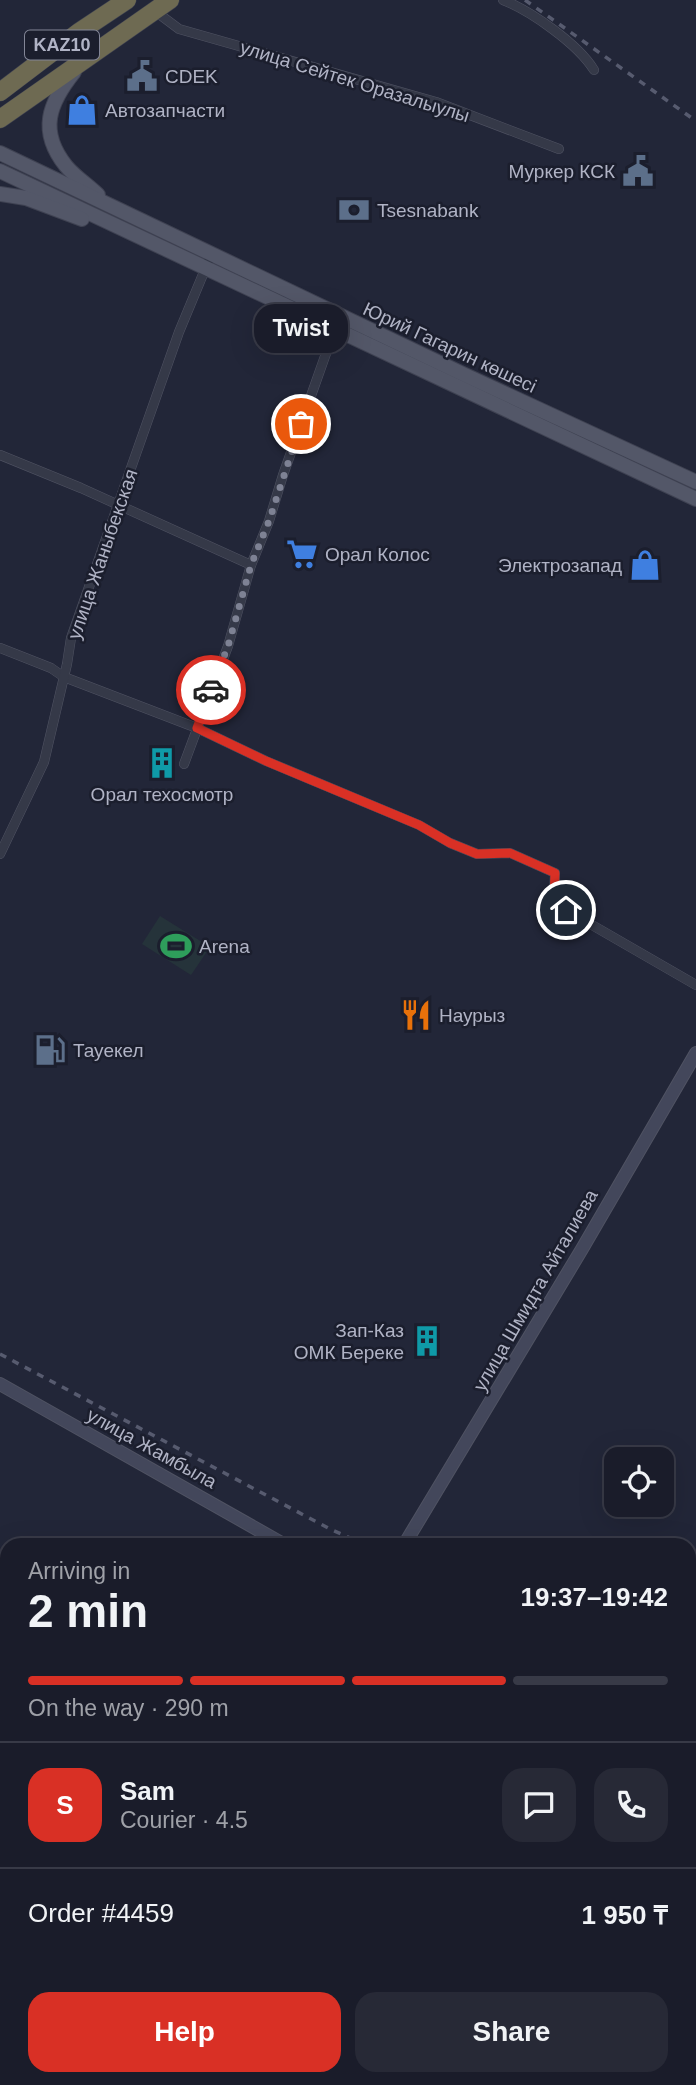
<!DOCTYPE html>
<html lang="en">
<head>
<meta charset="utf-8">
<style>
  body { margin:0; font-family:Arial,sans-serif; background:#272936; color:#f1f3f6; height:100vh; display:flex; flex-direction:column; font-size:26px; white-space:nowrap }
  * { box-sizing:border-box; margin:0 }
  p { font-size:23px; color:#9fa1a8 }
  .icon { flex:none; width:38px; height:38px; fill:none; stroke:currentColor; stroke-width:2; stroke-linecap:round; stroke-linejoin:round }
  .map { position:relative; flex:1; overflow:hidden }
  .drawer { position:absolute; left:0px; top:1538px; width:696px; height:548px; display:flex; flex-direction:column; background:#1a1c2a; border-radius:21px 21px 0 0; box-shadow:0 7px 28px #0002,0 0 0 2px #383a47 }
  .drawer>* { flex:none }
  .controls { position:absolute; left:604px; top:1447px; display:grid; gap:14px }
  .controls a { display:grid; place-items:center; width:70px; height:70px; border-radius:14px; background:#1a1c2a; box-shadow:0 7px 28px #0002,0 0 0 2px #383a47; font-size:35px }
  .pin { position:absolute; display:grid; place-items:center; width:60px; height:60px; color:#fff; margin:-30px; border:4px solid #fff; border-radius:50%; box-shadow:0 2px 7px #0007 }
  .courier { position:absolute; display:grid; place-items:center; width:70px; height:70px; margin:-35px; border:5px solid #d93025; border-radius:50%; background:#fff; color:#222; box-shadow:0 2px 9px #0007 }
  .bubble { position:absolute; height:49px; border-radius:21px; background:#1a1c2a; box-shadow:0 7px 28px #0002,0 0 0 2px #383a47; font-size:23px; font-weight:800; line-height:49px; text-align:center }
  .headline em { font-style:normal; font-weight:800 }
  .headline div { display:flex; flex-direction:column-reverse }
  .headline { display:flex; align-items:center; justify-content:space-between; height:119px; padding:0 28px }
  h1 { font-size:46px; font-weight:800; line-height:52px }
  .bar { display:grid; grid-template-columns:repeat(4,1fr); gap:10px 7px; align-content:center; height:84px; padding:0 28px }
  .bar i { height:9px; border-radius:5px; background:#383a47 }
  .bar .active { background:#d93025 }
  .bar p { grid-column:span 4 }
  .line { display:flex; align-items:center; gap:18px; padding:0 28px; border-top:2px solid #383a47 }
  .line div { flex:1 }
  .round { display:grid; place-items:center; flex:none; width:74px; height:74px; border-radius:21px; background:#272936 }
  .cta { display:flex; gap:14px; margin-top:auto; padding:14px 28px }
  .cta a { flex:1; height:80px; border-radius:21px; background:#d93025; color:#fff; font-size:28px; font-weight:800; line-height:80px; text-align:center }
  .cta a+a { background:#272936; color:#f1f3f6 }
  .map>svg:first-child { display:block }
  .green { fill:#25333a }
  .lines { fill:none; stroke-linecap:round; stroke-linejoin:round }
  .street-casing { stroke:#505363; stroke-width:10 }
  .secondary-casing { stroke:#505363; stroke-width:14 }
  .primary-casing { stroke:#3f4252; stroke-width:16 }
  .highway-casing { stroke:#3d4050; stroke-width:19 }
  .street { stroke:#353948; stroke-width:9 }
  .secondary { stroke:#43475b; stroke-width:12 }
  .primary { stroke:#535768; stroke-width:14 }
  .highway { stroke:#6e6a52; stroke-width:18 }
  .rail { stroke:#575b6f; stroke-width:3.5; stroke-dasharray:7 7; stroke-linecap:butt }
  .done { stroke:#7e8294; stroke-width:7; stroke-dasharray:0 12.6 }
  .route { stroke:#d93025; stroke-width:9 }
  .labels { text-anchor:middle; stroke-width:5; stroke-linejoin:round; paint-order:stroke }
  .shield { fill:#1b1e2d; stroke:#838697; stroke-width:2 }
  .shield-label { font-size:18px; font-weight:bold; fill:#b0b3c5 }
  .poi-label { font-size:19px; fill:#b0b3c5; stroke:#1b1e2d; text-anchor:start }
  .street-label { font-size:19px; fill:#b0b3c5; stroke:#1b1e2d }
</style>
</head>
<body>
<div class="map">
<svg width="696" height="2085" viewBox="0 0 696 2085">
  <rect width="100%" height="100%" fill="#222638"/>
  <polygon class="green" points="160,916 210,947 191,975 142,944"/>
  <g class="lines">
    <defs>
      <g id="street">
        <path d="M503 0C531 11 578 44 594 70"/>
        <polyline points="155,11 179,29 436,102 559,149"/>
        <polyline points="0,455 81,488 251,565"/>
        <polyline points="0,648 51,668 64,677 197,728 266,761 419,825 450,843 477,854 510,853 555,873 554,897 566,910 696,985"/>
        <polyline points="184,764 228,646 251,565 269,521 283,475 335,328"/>
        <polyline points="0,854 44,762 67,664 71,638 179,332 211,255"/>
        <polyline points="0,1566 7,1578"/>
        <polyline points="0,1612 7,1600"/>
        <polyline points="0,1835 7,1839"/>
        <polyline points="0,1949 7,1936"/>
        <polyline points="444,2079 455,2085"/>
        <polyline points="539,2079 552,2085"/>
        <polyline points="108,2085 111,2079"/>
        <polyline points="289,2085 291,2079"/>
        <polyline points="520,2085 524,2079"/>
        <polyline points="590,2085 594,2079"/>
      </g>
      <g id="secondary">
        <polyline points="0,1384 285,1545"/>
        <polyline points="404,1545 582,1249 696,1053"/>
        <polyline points="690,1955 696,1958"/>
      </g>
      <g id="primary">
        <path d="M74 72C49 103 38 131 66 166 75 177 88 185 98 195"/>
        <polyline points="0,153 467,376 696,482"/>
        <polyline points="0,171 696,499"/>
        <polyline points="0,194 26,198 82,219"/>
      </g>
      <g id="highway">
        <polyline points="0,92 79,32 127,0"/>
        <polyline points="0,119 170,0"/>
      </g>
    </defs>
    <use href="#street" class="street-casing"/>
    <use href="#secondary" class="secondary-casing"/>
    <use href="#primary" class="primary-casing"/>
    <use href="#highway" class="highway-casing"/>
    <use href="#street" class="street"/>
    <use href="#secondary" class="secondary"/>
    <use href="#primary" class="primary"/>
    <use href="#highway" class="highway"/>
    <g class="rail">
      <polyline points="525,0 696,121"/>
      <polyline points="0,1354 330,1529 366,1545"/>
      <polyline points="690,1701 696,1704"/>
    </g>
  </g>
  <g class="lines">
    <polyline class="done" points="211,690 228,646 251,565 269,521 301,424"/>
    <polyline class="route" points="211,690 197,728 266,761 419,825 450,843 477,854 510,853 555,873 554,897 566,910"/>
  </g>
  <defs>
    <symbol id="civic-bare" viewBox="-9 -9 18 18"><path d="M-.6-6.5H3V-4.5H.6V-3L4-1V1h2V6H-6V1h2V-1L-.6-3ZM-1.2 2.5V6h2.4V2.5Z" fill="#5c6f8a" stroke="#1b1e2d" stroke-width="2.5" paint-order="stroke"/></symbol>
    <symbol id="shop-bare" viewBox="-9 -9 18 18"><path d="M-5-2.5h2.3a2.7 3.5 0 0 1 5.4 0H5L5.5 6h-11ZM-1.5-2.5h3a1.5 2.3 0 0 0-3 0Z" fill="#3f7fe0" stroke="#1b1e2d" stroke-width="2.5" paint-order="stroke"/></symbol>
    <symbol id="bank-bare" viewBox="-9 -9 18 18"><path d="M-6-4H6V4H-6ZM0-2.3a2.3 2.3 0 1 0 0 4.6a2.3 2.3 0 1 0 0-4.6Z" fill="#5c6f8a" stroke="#1b1e2d" stroke-width="2.5" paint-order="stroke"/></symbol>
    <symbol id="supermarket-bare" viewBox="-9 -9 18 18"><path d="M-6-5.5h2.5l.6 2H6L4.5 2H-2.5L-4.4-4H-6ZM-1.5 3.2a1.3 1.3 0 1 0 .1 0ZM3 3.2a1.3 1.3 0 1 0 .1 0Z" fill="#3f7fe0" stroke="#1b1e2d" stroke-width="2.5" paint-order="stroke"/></symbol>
    <symbol id="building-bare" viewBox="-9 -9 18 18"><path d="M-4-6H4V6H1V3H-1V6H-4ZM-2.5-4.3h1.7v1.8h-1.7ZM.8-4.3h1.7v1.8H.8ZM-2.5-1h1.7V.8h-1.7ZM.8-1h1.7V.8H.8Z" fill="#0f9aa8" stroke="#1b1e2d" stroke-width="2.5" paint-order="stroke"/></symbol>
    <symbol id="stadium-bare" viewBox="-9 -9 18 18"><path d="M0-5a6.5 5 0 1 0 0 10a6.5 5 0 1 0 0-10ZM-3.5-1.8h7v3.6h-7Z" fill="#2e9e5b" stroke="#1b1e2d" stroke-width="2.5" paint-order="stroke"/></symbol>
    <symbol id="restaurant-bare" viewBox="-9 -9 18 18"><path d="M-5-6h1v4h1v-4h1v4h1v-4h1v5L-1.5 .5V6h-2V.5L-5-1ZM5-6V6H3V1.5H1.5Q1.5-4 5-6Z" fill="#e8710a" stroke="#1b1e2d" stroke-width="2.5" paint-order="stroke"/></symbol>
    <symbol id="fuel-bare" viewBox="-9 -9 18 18"><path d="M-5.5-6h7V0h2V4h1.3V-2.5L3-4.5l.8-.8L6-3V5H2.5V1h-1V6h-7ZM-4.2-4.7v3.2H.2V-4.7Z" fill="#5c6f8a" stroke="#1b1e2d" stroke-width="2.5" paint-order="stroke"/></symbol>
  </defs>
  <g fill-rule="evenodd">
    <use href="#civic-bare" x="120" y="54" width="44" height="44"/>
    <use href="#shop-bare" x="60" y="88" width="44" height="44"/>
    <use href="#civic-bare" x="616" y="149" width="44" height="44"/>
    <use href="#bank-bare" x="332" y="188" width="44" height="44"/>
    <use href="#supermarket-bare" x="280" y="532" width="44" height="44"/>
    <use href="#shop-bare" x="623" y="543" width="44" height="44"/>
    <use href="#building-bare" x="140" y="741" width="44" height="44"/>
    <use href="#stadium-bare" x="154" y="924" width="44" height="44"/>
    <use href="#restaurant-bare" x="394" y="993" width="44" height="44"/>
    <use href="#fuel-bare" x="28" y="1028" width="44" height="44"/>
    <use href="#building-bare" x="405" y="1319" width="44" height="44"/>
  </g>
  <g class="labels">
    <rect class="shield" x="25" y="30.5" width="74" height="29" rx="5"/>
    <g class="shield-label">
      <text x="62" y="51">KAZ10</text>
    </g>
    <g class="poi-label">
      <text x="165" y="83">CDEK</text>
      <text x="105" y="117">Автозапчасти</text>
      <text x="615" y="178" text-anchor="end">Муркер КСК</text>
      <text x="377" y="217">Tsesnabank</text>
      <text x="325" y="561">Орал Колос</text>
      <text x="622" y="572" text-anchor="end">Электрозапад</text>
      <text x="162" y="801" text-anchor="middle">Орал техосмотр</text>
      <text x="199" y="953">Arena</text>
      <text x="439" y="1022">Наурыз</text>
      <text x="73" y="1057">Тауекел</text>
      <text x="404" y="1337" text-anchor="end">Зап-Каз<tspan x="404" dy="22">ОМК Береке</tspan></text>
    </g>
    <g class="street-label">
      <text transform="translate(355 81) rotate(17)" y="7">улица Сейтек Оразалыулы</text>
      <text transform="translate(450 347) rotate(25)" y="7">Юрий Гагарин көшесі</text>
      <text transform="translate(102 554) rotate(-71)" y="7">улица Жаныбекская</text>
      <text transform="translate(535 1290) rotate(-60)" y="7">улица Шмидта Айталиева</text>
      <text transform="translate(152 1448) rotate(29)" y="7">улица Жамбыла</text>
    </g>
  </g>
</svg>
<div class="controls">
<a><svg class="icon" aria-label="locate" viewBox="0 0 24 24"><circle cx="12" cy="12" r="6"/><path d="M12 2v4M12 18v4M2 12h4M18 12h4"/></svg></a>
</div>
<div class="pin" style="left:301px;top:424px;background:#ea580c"><svg class="icon" aria-label="bag" viewBox="0 0 24 24"><path d="M5 8h14l-1 12H6zM9 8a3 3 0 0 1 6 0"/></svg></div>
<div class="pin" style="left:566px;top:910px;background:#1f2937"><svg class="icon" aria-label="home" viewBox="0 0 24 24"><path d="M3 11l9-7 9 7M6 9v11h12V9"/></svg></div>
<div class="courier" style="left:211px;top:690px"><svg class="icon" aria-label="car" viewBox="0 0 24 24"><path d="M5 17H2v-5l4-1 3-4h7l3 4 3 1v5h-3M9 17h6M6 11h13"/><circle cx="7" cy="17" r="2"/><circle cx="17" cy="17" r="2"/></svg></div>
<div class="bubble" style="left:254px;top:304px;width:94px">Twist</div>
<section class="drawer">
<div class="headline"><div><h1>2 min</h1><p>Arriving in</p></div><em>19:37–19:42</em></div>
<div class="bar"><i class="active"></i><i class="active"></i><i class="active"></i><i></i><p>On the way · 290 m</p></div>
<div class="line" style="height:126px"><b class="round" style="background:#d93025;color:#fff">S</b><div><b>Sam</b><p>Courier · 4.5</p></div><a class="round"><svg class="icon" aria-label="chat" viewBox="0 0 24 24"><path d="M4 5h16v11H9l-5 4z"/></svg></a><a class="round"><svg class="icon" aria-label="phone" viewBox="0 0 24 24"><path d="M5 4h4l2 5-3 2q2 4 5 5l2-3 5 2v4C11 20 4 13 5 4z"/></svg></a></div>
<div class="line" style="height:91px"><div>Order #4459</div><b>1 950 ₸</b></div>
<div class="cta"><a>Help</a><a>Share</a></div>
</section>
</div>
</body>
</html>
